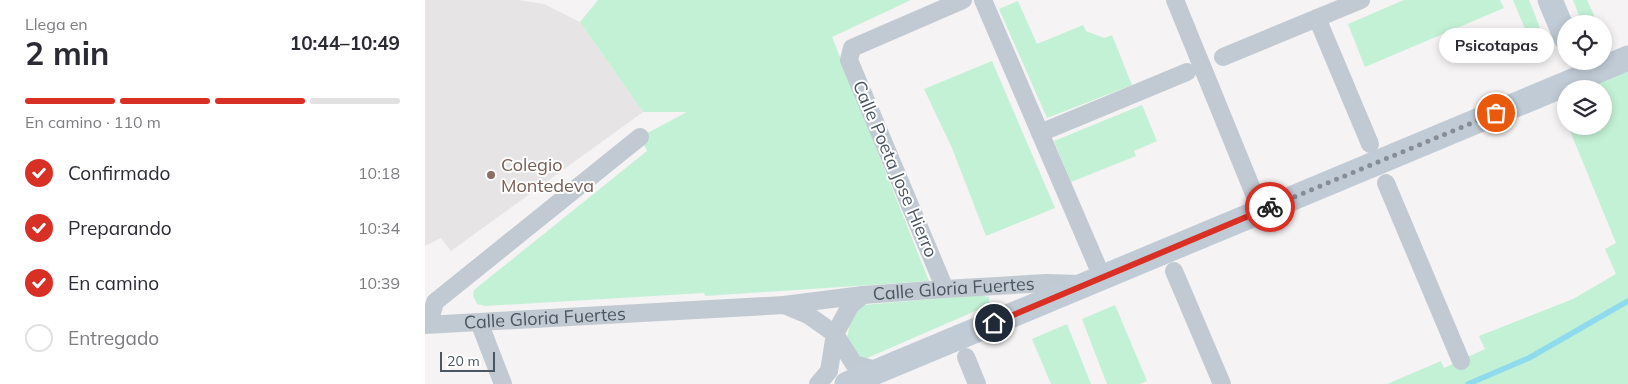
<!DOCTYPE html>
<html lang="es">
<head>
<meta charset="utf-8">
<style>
  body { margin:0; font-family:Mulish,sans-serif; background:#f7f7f7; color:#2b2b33; height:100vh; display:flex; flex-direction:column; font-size:19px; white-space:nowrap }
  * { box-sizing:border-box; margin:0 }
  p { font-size:16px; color:#7c7c81 }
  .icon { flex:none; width:28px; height:28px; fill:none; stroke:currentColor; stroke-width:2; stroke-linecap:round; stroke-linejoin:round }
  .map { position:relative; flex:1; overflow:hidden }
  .sheet { display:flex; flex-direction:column; background:#fff; width:425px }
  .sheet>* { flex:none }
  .tools { position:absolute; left:1132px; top:15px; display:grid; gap:10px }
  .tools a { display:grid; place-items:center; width:55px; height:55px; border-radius:50%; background:#fff; box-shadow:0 2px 8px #0003; font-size:25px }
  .scale { position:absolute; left:15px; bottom:12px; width:55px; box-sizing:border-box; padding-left:5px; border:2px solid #4a5661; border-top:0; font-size:14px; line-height:18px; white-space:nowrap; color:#4a5661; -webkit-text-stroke:4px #fff; paint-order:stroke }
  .pin { position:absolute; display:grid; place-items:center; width:42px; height:42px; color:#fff; margin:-21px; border:2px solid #fff; border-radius:50%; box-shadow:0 1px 5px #0007 }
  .courier { position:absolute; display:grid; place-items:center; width:50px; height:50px; margin:-25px; border:4px solid #d93025; border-radius:50%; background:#fff; color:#222; box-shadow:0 1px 6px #0007 }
  .bubble { position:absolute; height:35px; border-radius:18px; background:#fff; box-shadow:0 2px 8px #0003; font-size:16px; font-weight:700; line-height:35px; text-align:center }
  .summary em { font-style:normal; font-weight:700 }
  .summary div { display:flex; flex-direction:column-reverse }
  .summary { display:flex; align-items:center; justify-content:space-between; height:85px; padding:0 25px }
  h1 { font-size:32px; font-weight:700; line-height:38px }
  .bar { display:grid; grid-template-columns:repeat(4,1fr); gap:8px 5px; align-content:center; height:60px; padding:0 25px }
  .bar i { height:6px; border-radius:4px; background:#e1e1e2 }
  .bar .selected { background:#d93025 }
  .bar p { grid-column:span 4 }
  ol { padding:0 25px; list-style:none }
  li { display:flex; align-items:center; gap:15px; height:55px }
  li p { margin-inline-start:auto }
  li .icon { padding:5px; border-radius:50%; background:#d93025; color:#fff; stroke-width:4 }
  li:last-child { color:#7c7c81 }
  li i { width:28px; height:28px; border:2px solid #e1e1e2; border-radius:50% }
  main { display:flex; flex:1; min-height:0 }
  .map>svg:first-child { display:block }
  .education { fill:#e6e4e5 }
  .green { fill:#c3f1d5 }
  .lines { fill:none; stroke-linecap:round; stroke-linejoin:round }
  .stream { stroke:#90daee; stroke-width:5.5 }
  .street { stroke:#c1cad2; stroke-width:18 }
  .secondary { stroke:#c1cbd6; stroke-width:25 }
  .done { stroke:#868d94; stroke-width:5; stroke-dasharray:0 9 }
  .route { stroke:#d93025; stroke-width:6 }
  .education-dot { fill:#8d6e63; stroke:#fff; stroke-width:2 }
  .labels { text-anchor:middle; stroke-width:4; stroke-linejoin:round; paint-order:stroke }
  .education-label { font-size:18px; fill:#785e54; stroke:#fff; text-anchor:start }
  .street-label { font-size:18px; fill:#4a5661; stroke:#fff }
</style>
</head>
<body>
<main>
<section class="sheet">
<div class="summary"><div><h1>2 min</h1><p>Llega en</p></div><em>10:44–10:49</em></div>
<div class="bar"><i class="selected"></i><i class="selected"></i><i class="selected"></i><i></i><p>En camino · 110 m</p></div>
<ol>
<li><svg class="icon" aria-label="check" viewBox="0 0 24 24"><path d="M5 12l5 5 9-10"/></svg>Confirmado<p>10:18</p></li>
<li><svg class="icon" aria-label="check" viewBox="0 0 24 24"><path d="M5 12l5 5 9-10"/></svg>Preparando<p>10:34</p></li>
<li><svg class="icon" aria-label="check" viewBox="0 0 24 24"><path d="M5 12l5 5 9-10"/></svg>En camino<p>10:39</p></li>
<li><i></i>Entregado</li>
</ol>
</section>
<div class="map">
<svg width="1203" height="384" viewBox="0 0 1203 384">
  <rect width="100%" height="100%" fill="#f5f3f3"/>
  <polygon class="education" points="0,0 93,0 119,4 155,22 218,112 26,251 16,238 0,246"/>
  <g class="green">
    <polygon points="173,0 486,0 407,37 504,281 280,296 279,293 60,306 52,304 48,296 49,290 222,151 215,137 262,112 218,112 155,22"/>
    <polygon points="979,0 1075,0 1079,8 940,67 923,24"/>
    <polygon points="1088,0 1104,0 1121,43 1108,48"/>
    <polygon points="1148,0 1162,0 1172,22 1157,24"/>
    <polygon points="593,1 612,44 658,25 661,31 679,38 687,35 707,85 622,118 574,9"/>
    <polygon points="1203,58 1203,384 962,384 1016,361 1019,368 1060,349 1054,336 1148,299 1191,274 1180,249 1191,243 1143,126 1179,126 1179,89 1160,89"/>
    <polygon points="567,61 630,208 561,236 527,148 499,89"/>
    <polygon points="717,105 732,141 709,151 711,156 646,182 629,141"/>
    <polygon points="553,295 564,297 564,305 440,359 432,355 422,338 426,318 438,305"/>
    <polygon points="690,305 722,381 715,384 682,384 657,319"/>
    <polygon points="642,324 666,384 626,384 607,339"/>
  </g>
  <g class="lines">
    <polyline class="stream" points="1043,384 1104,358 1203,301"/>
    <g class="street">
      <polyline points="558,0 677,277"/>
      <polyline points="750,0 836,211"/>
      <polyline points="892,18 945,144"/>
      <polyline points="798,57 936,0"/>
      <polyline points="615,133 762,72"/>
      <polyline points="961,183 1036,361"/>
      <polyline points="749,271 797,384"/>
      <polyline points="520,289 424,60 427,48 538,0"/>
      <polyline points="438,295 425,306 410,334 429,364 454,371"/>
      <polyline points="359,305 383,315 410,334 404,371 393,384"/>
      <polyline points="54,322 78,384"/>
      <polyline points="4,324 10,302 215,137"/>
      <path id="s1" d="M0 325 359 305 438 295 520 289 621 283 653 284"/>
      <polyline points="541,357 552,384"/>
    </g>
    <g class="secondary">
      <polyline points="1125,0 1141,38"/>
      <polyline points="422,384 1203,58"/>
    </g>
  </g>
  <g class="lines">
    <polyline class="done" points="845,207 1071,113"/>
    <polyline class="route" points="569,323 845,207"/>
  </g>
  <circle class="education-dot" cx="66" cy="175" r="5"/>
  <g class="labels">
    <g class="education-label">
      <text x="76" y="171">Colegio<tspan x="76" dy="21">Montedeva</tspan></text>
    </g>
    <g class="street-label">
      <text transform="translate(470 169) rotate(67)" y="6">Calle Poeta Jose Hierro</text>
      <text dy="6" stroke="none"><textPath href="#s1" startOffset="530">Calle Gloria Fuertes</textPath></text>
      <text dy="6" stroke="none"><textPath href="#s1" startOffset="120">Calle Gloria Fuertes</textPath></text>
    </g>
  </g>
</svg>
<div class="tools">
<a><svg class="icon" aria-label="locate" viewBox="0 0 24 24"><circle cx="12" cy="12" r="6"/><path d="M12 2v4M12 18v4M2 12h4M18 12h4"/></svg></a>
<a><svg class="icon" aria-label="layers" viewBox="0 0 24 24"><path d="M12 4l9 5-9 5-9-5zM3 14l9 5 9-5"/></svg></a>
</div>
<div class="scale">20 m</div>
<div class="pin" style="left:1071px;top:113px;background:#ea580c"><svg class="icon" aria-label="bag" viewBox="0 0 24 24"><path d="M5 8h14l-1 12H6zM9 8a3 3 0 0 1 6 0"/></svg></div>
<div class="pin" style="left:569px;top:323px;background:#1f2937"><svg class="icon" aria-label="home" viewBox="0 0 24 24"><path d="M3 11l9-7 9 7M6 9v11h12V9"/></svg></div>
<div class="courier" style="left:845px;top:207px"><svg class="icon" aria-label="bike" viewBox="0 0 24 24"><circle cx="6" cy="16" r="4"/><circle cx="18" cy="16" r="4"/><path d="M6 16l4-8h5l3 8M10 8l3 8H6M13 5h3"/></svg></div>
<div class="bubble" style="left:1014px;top:28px;width:115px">Psicotapas</div>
</div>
</main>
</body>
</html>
